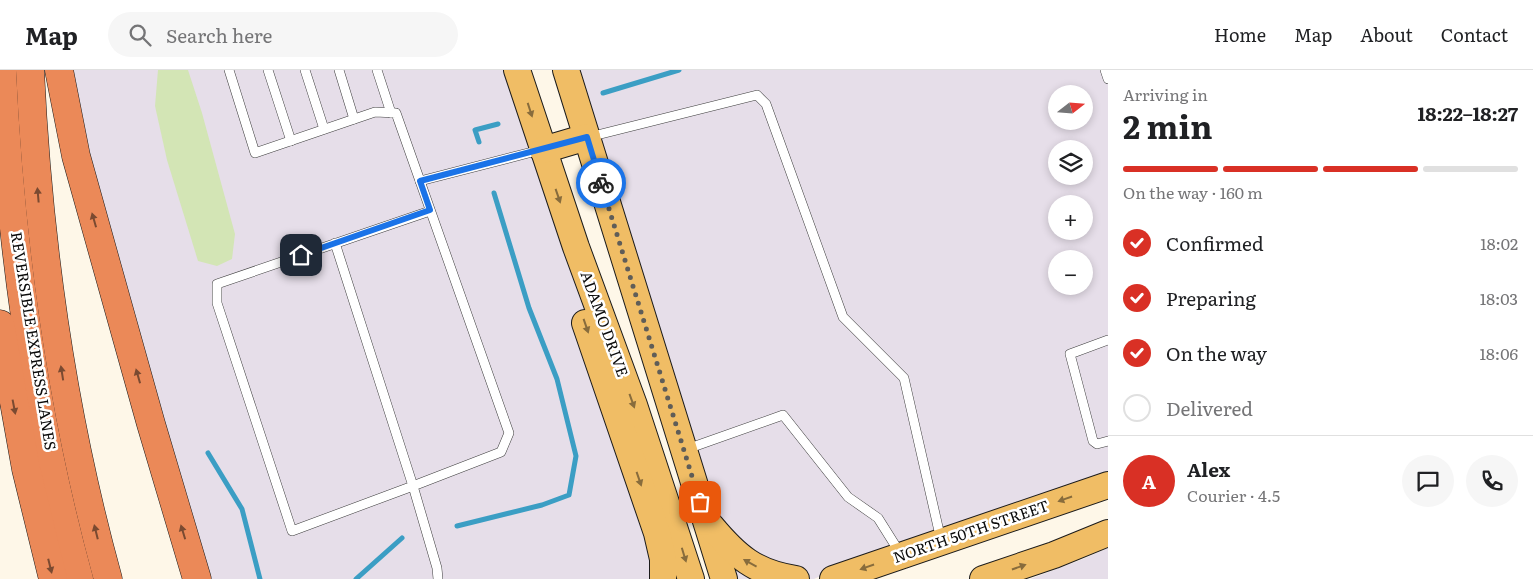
<!DOCTYPE html>
<html lang="en">
<head>
<meta charset="utf-8">
<style>
  body { margin:0; font-family:Literata,serif; background:#f6f6f6; color:#202124; height:100vh; display:flex; flex-direction:column; font-size:19px; white-space:nowrap }
  * { box-sizing:border-box; margin:0 }
  p { font-size:16px; color:#757577 }
  .icon { flex:none; width:28px; height:28px; fill:none; stroke:currentColor; stroke-width:2; stroke-linecap:round; stroke-linejoin:round }
  .map { position:relative; flex:1; overflow:hidden }
  .drawer { display:flex; flex-direction:column; background:#fff; width:425px }
  .drawer>* { flex:none }
  .needle { width:32px; rotate:73deg }
  .fabs { position:absolute; left:1048px; top:15px; display:grid; gap:10px }
  .fabs a { display:grid; place-items:center; width:45px; height:45px; border-radius:50%; background:#fff; box-shadow:0 2px 8px #0003; font-size:25px }
  .pin { position:absolute; display:grid; place-items:center; width:42px; height:42px; color:#fff; margin:-21px; border-radius:10px; box-shadow:0 2px 8px #0006 }
  .courier { position:absolute; display:grid; place-items:center; width:50px; height:50px; margin:-25px; border:4px solid #1a73e8; border-radius:50%; background:#fff; color:#222; box-shadow:0 1px 6px #0007 }
  .headline em { font-style:normal; font-weight:700 }
  .headline div { display:flex; flex-direction:column-reverse }
  .headline { display:flex; align-items:center; justify-content:space-between; height:85px; padding:0 15px }
  h1 { font-size:32px; font-weight:700; line-height:38px }
  .bar { display:grid; grid-template-columns:repeat(4,1fr); gap:8px 5px; align-content:center; height:60px; padding:0 15px }
  .bar i { height:6px; border-radius:4px; background:#e0e0e0 }
  .bar .on { background:#d93025 }
  .bar p { grid-column:span 4 }
  .line { display:flex; align-items:center; gap:12px; padding:0 15px; border-top:1px solid #e0e0e0 }
  .line div { flex:1 }
  .round { display:grid; place-items:center; flex:none; width:52px; height:52px; border-radius:26px; background:#f6f6f6 }
  ol { padding:0 15px; list-style:none }
  li { display:flex; align-items:center; gap:15px; height:55px }
  li p { margin-inline-start:auto }
  li .icon { padding:5px; border-radius:50%; background:#d93025; color:#fff; stroke-width:4 }
  li:last-child { color:#757577 }
  li i { width:28px; height:28px; border:2px solid #e0e0e0; border-radius:50% }
  header { display:flex; align-items:center; gap:30px; box-sizing:border-box; height:70px; padding:0 25px; background:#fff; border-bottom:1px solid #e0e0e0 }
  header strong { font-size:24px }
  nav { display:flex; gap:28px; margin-inline-start:auto; font-size:18px }
  .search { width:350px; height:45px; background:#f6f6f6; display:flex; align-items:center; gap:12px; box-sizing:border-box; padding:0 18px; border-radius:28px; color:#757577; font-size:19px }
  main { display:flex; flex:1; min-height:0 }
  .map>svg:first-child { display:block }
  .industrial { fill:#e6dee9; fill-rule:evenodd }
  .green { fill:#d3e5b5 }
  .lines { fill:none; stroke-linecap:round; stroke-linejoin:round }
  .stream { stroke:#3b9ec4; stroke-width:5 }
  .lane-casing { stroke:#3d3d3d; stroke-width:10 }
  .primary-casing { stroke:#1b1b1b; stroke-width:28 }
  .highway-casing { stroke:#1b1b1b; stroke-width:29 }
  .lane { stroke:#fff; stroke-width:9 }
  .primary { stroke:#f0bd65; stroke-width:26 }
  .highway { stroke:#eb8958; stroke-width:28 }
  .oneway { fill:#886c3c }
  .oneway2 { fill:#7a4a31 }
  .done { stroke:#5f5d58; stroke-width:5; stroke-dasharray:0 9 }
  .route { stroke:#1a73e8; stroke-width:6 }
  .labels { text-anchor:middle; stroke-width:5; stroke-linejoin:round; paint-order:stroke }
  .street-label { font-size:15px; fill:#0a0a0a; stroke:#fff }
</style>
</head>
<body>
<header>
<strong>Map</strong>
<div class="search"><svg class="icon" aria-label="search" viewBox="0 0 24 24"><circle cx="10" cy="10" r="6"/><path d="M15 15l6 6"/></svg>Search here</div>
<nav><a>Home</a><a>Map</a><a>About</a><a>Contact</a></nav>
</header>
<main>
<div class="map">
<svg width="1108" height="509" viewBox="0 0 1108 509">
  <rect width="100%" height="100%" fill="#fef7e8"/>
  <g class="industrial">
    <polygon points="70,0 518,0 673,509 209,509 110,172"/>
    <path d="M577 0H1108V401L859 488 814 509H727ZM1056 24H1084V51H1056ZM1056 79H1084V106H1056ZM1056 134H1084V161H1056ZM1056 189H1084V216H1056Z"/>
    <polygon points="1108,478 1108,509 1030,509 1083,489"/>
  </g>
  <polygon class="green" points="158,0 188,0 202,43 235,164 232,189 217,196 198,191 167,90 155,36"/>
  <g class="lines">
    <g class="stream">
      <polyline points="603,23 679,0"/>
      <polyline points="479,72 475,60 498,54"/>
      <polyline points="208,383 242,439 260,509"/>
      <polyline points="457,456 542,435 569,425 576,386 557,309 529,238 494,123"/>
      <polyline points="356,509 402,468"/>
    </g>
    <defs>
      <g id="lane">
        <polyline points="229,0 255,83 375,42 396,43 509,363 501,382 413,416 437,498 438,509"/>
        <polyline points="268,0 291,71"/>
        <polyline points="305,0 324,59"/>
        <polyline points="339,0 354,49"/>
        <polyline points="377,0 391,43"/>
        <polyline points="1105,0 1108,9"/>
        <polyline points="589,67 757,25 766,34 843,247 904,308 941,470"/>
        <polyline points="420,111 540,80"/>
        <polyline points="335,173 413,416 292,461 217,233 217,214 430,141"/>
        <polyline points="1108,270 1070,284 1093,371 1097,374 1108,371"/>
        <polyline points="687,379 783,345 848,427 878,448 900,483"/>
      </g>
      <g id="primary">
        <polyline points="517,0 576,177 634,335 691,509"/>
        <polyline points="566,0 724,509"/>
        <polyline points="543,80 587,67"/>
        <polyline points="585,253 657,463 663,489 663,509"/>
        <path d="M711 456C736 486 755 503 796 509"/>
        <polyline points="833,509 1108,415"/>
        <polyline points="983,509 1054,485 1108,463"/>
      </g>
      <g id="highway">
        <path d="M2 0C10 170 34 345 79 509"/>
        <path d="M30 0C38 172 62 343 108 509"/>
        <polyline points="59,0 76,86 151,354 197,509"/>
        <polyline points="0,254 26,399 53,509"/>
      </g>
    </defs>
    <use href="#lane" class="lane-casing"/>
    <use href="#primary" class="primary-casing"/>
    <use href="#highway" class="highway-casing"/>
    <use href="#lane" class="lane"/>
    <use href="#primary" class="primary"/>
    <use href="#highway" class="highway"/>
  </g>
  <defs><path id="oneway-solid" d="M-6-.8H1V-3.2L6.5 0L1 3.2V.8H-6Z" transform="scale(1.25)"/></defs>
  <g class="oneway">
    <use href="#oneway-solid" transform="translate(530 40) rotate(72)"/>
    <use href="#oneway-solid" transform="translate(558 126) rotate(71)"/>
    <use href="#oneway-solid" transform="translate(586 256) rotate(71)"/>
    <use href="#oneway-solid" transform="translate(632 331) rotate(70)"/>
    <use href="#oneway-solid" transform="translate(639 409) rotate(71)"/>
    <use href="#oneway-solid" transform="translate(1065 429) rotate(161)"/>
    <use href="#oneway-solid" transform="translate(684 485) rotate(73)"/>
    <use href="#oneway-solid" transform="translate(750 493) rotate(-151)"/>
    <use href="#oneway-solid" transform="translate(867 497) rotate(161)"/>
    <use href="#oneway-solid" transform="translate(1019 497) rotate(-19)"/>
  </g>
  <g class="oneway2">
    <use href="#oneway-solid" transform="translate(38 125) rotate(-95)"/>
    <use href="#oneway-solid" transform="translate(94 150) rotate(-106)"/>
    <use href="#oneway-solid" transform="translate(62 303) rotate(-99)"/>
    <use href="#oneway-solid" transform="translate(138 306) rotate(-106)"/>
    <use href="#oneway-solid" transform="translate(14 337) rotate(79)"/>
    <use href="#oneway-solid" transform="translate(96 462) rotate(-104)"/>
    <use href="#oneway-solid" transform="translate(183 462) rotate(-107)"/>
    <use href="#oneway-solid" transform="translate(50 496) rotate(76)"/>
  </g>
  <g class="lines">
    <polyline class="done" points="601,113 700,432"/>
    <polyline class="route" points="301,185 430,140 420,111 587,67 601,113"/>
  </g>
  <g class="labels">
    <g class="street-label">
      <text transform="translate(604 254) rotate(70)" y="5">ADAMO DRIVE</text>
      <text transform="translate(33 271) rotate(81)" y="5">REVERSIBLE EXPRESS LANES</text>
      <text transform="translate(971 462) rotate(-19)" y="5">NORTH 50TH STREET</text>
    </g>
  </g>
</svg>
<div class="fabs">
<a><svg class="needle" viewBox="-14 -14 28 28"><path d="M0-13l5 13h-10z" fill="#e53935"/><path d="M0 13l5-13h-10z" fill="#757577"/></svg></a>
<a><svg class="icon" aria-label="layers" viewBox="0 0 24 24"><path d="M12 4l9 5-9 5-9-5zM3 14l9 5 9-5"/></svg></a>
<a>+</a>
<a>−</a>
</div>
<div class="pin" style="left:700px;top:432px;background:#ea580c"><svg class="icon" aria-label="bag" viewBox="0 0 24 24"><path d="M5 8h14l-1 12H6zM9 8a3 3 0 0 1 6 0"/></svg></div>
<div class="pin" style="left:301px;top:185px;background:#1f2937"><svg class="icon" aria-label="home" viewBox="0 0 24 24"><path d="M3 11l9-7 9 7M6 9v11h12V9"/></svg></div>
<div class="courier" style="left:601px;top:113px"><svg class="icon" aria-label="bike" viewBox="0 0 24 24"><circle cx="6" cy="16" r="4"/><circle cx="18" cy="16" r="4"/><path d="M6 16l4-8h5l3 8M10 8l3 8H6M13 5h3"/></svg></div>
</div>
<section class="drawer">
<div class="headline"><div><h1>2 min</h1><p>Arriving in</p></div><em>18:22–18:27</em></div>
<div class="bar"><i class="on"></i><i class="on"></i><i class="on"></i><i></i><p>On the way · 160 m</p></div>
<ol>
<li><svg class="icon" aria-label="check" viewBox="0 0 24 24"><path d="M5 12l5 5 9-10"/></svg>Confirmed<p>18:02</p></li>
<li><svg class="icon" aria-label="check" viewBox="0 0 24 24"><path d="M5 12l5 5 9-10"/></svg>Preparing<p>18:03</p></li>
<li><svg class="icon" aria-label="check" viewBox="0 0 24 24"><path d="M5 12l5 5 9-10"/></svg>On the way<p>18:06</p></li>
<li><i></i>Delivered</li>
</ol>
<div class="line" style="height:90px"><b class="round" style="background:#d93025;color:#fff">A</b><div><b>Alex</b><p>Courier · 4.5</p></div><a class="round"><svg class="icon" aria-label="chat" viewBox="0 0 24 24"><path d="M4 5h16v11H9l-5 4z"/></svg></a><a class="round"><svg class="icon" aria-label="phone" viewBox="0 0 24 24"><path d="M5 4h4l2 5-3 2q2 4 5 5l2-3 5 2v4C11 20 4 13 5 4z"/></svg></a></div>
</section>
</main>
</body>
</html>
